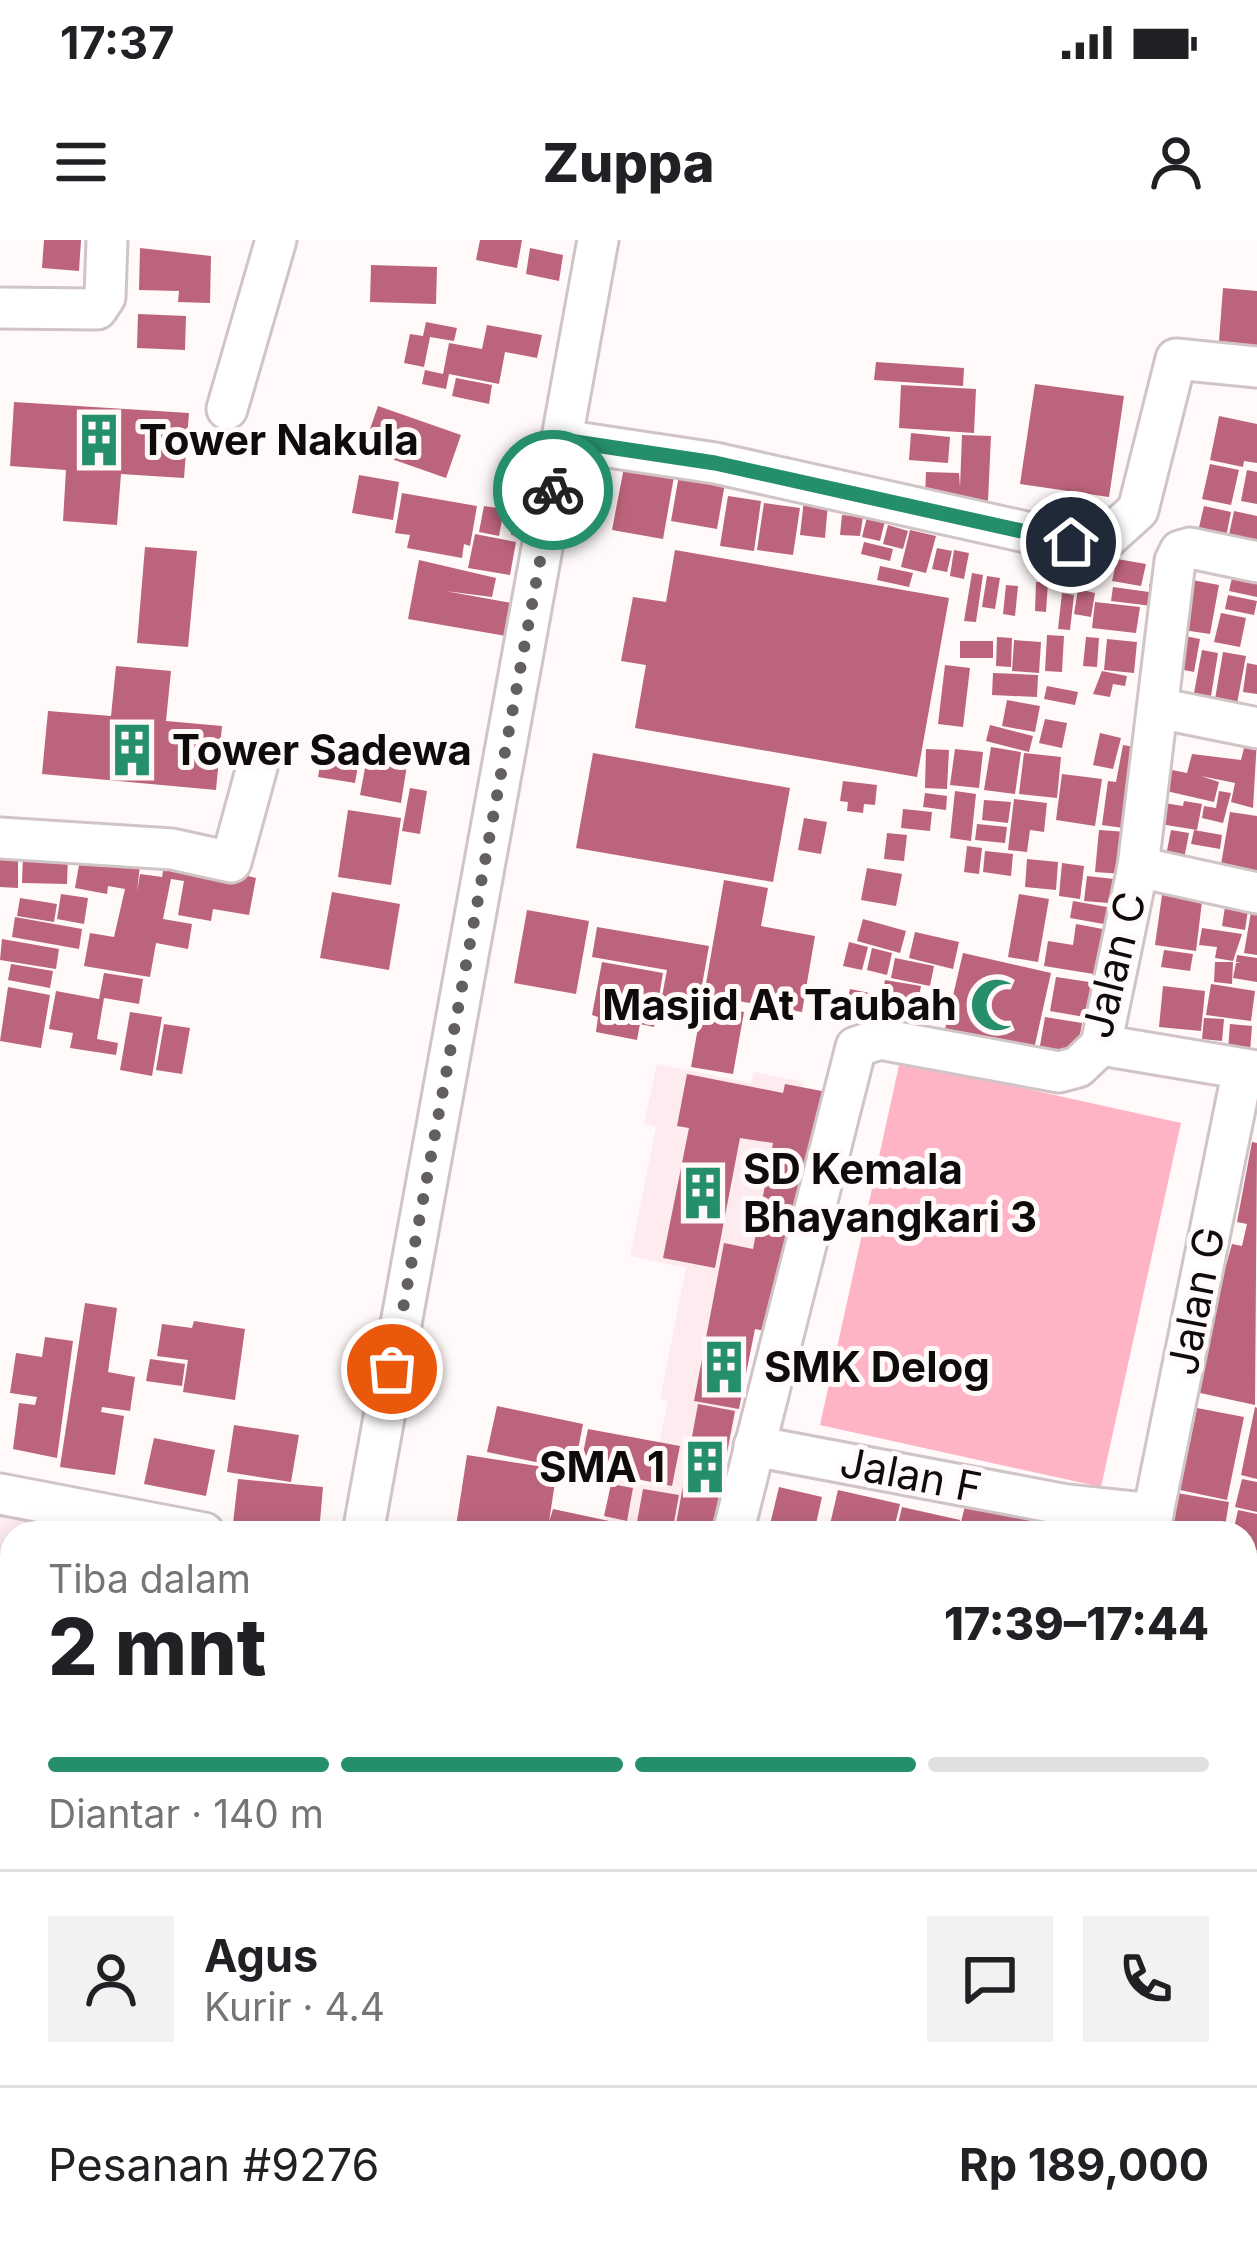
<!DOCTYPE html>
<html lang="id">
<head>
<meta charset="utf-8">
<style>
  body { margin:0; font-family:Inter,sans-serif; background:#f2f2f2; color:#202124; height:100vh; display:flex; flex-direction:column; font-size:45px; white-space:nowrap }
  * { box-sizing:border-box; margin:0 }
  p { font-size:39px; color:#757577 }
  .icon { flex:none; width:66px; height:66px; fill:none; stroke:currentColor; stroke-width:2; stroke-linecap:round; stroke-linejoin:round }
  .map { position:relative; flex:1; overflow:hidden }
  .sheet { position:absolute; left:0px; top:1281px; width:1257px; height:744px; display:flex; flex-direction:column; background:#fff; border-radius:36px 36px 0 0; box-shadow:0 6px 18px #0003 }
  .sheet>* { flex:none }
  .pin { position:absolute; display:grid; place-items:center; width:102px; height:102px; color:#fff; margin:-51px; border:6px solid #fff; border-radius:50%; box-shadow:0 3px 12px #0007 }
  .courier { position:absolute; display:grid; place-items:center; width:120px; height:120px; margin:-60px; border:9px solid #258f6c; border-radius:50%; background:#fff; color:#222; box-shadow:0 3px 15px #0007 }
  .overview em { font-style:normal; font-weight:800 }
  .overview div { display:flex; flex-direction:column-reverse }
  .overview { display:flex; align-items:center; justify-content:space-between; height:204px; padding:0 48px }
  h1 { font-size:78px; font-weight:800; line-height:90px }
  .bar { display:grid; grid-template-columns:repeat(4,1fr); gap:18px 12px; align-content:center; height:144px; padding:0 48px }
  .bar i { height:15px; border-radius:9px; background:#e0e0e0 }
  .bar .selected { background:#258f6c }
  .bar p { grid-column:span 4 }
  .line { display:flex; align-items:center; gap:30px; padding:0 48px; border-top:3px solid #e0e0e0 }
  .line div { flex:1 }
  .round { display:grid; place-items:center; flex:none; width:126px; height:126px; border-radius:0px; background:#f2f2f2 }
  .status { display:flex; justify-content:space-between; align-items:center; height:84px; padding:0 60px; background:#fff; direction:ltr }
  .status svg { height:33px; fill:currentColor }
  header { display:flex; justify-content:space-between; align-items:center; height:156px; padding:0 48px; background:#fff; font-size:54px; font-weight:800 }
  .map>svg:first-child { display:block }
  .built { fill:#fdebef }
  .green { fill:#feb4c5 }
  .building { fill:#bc647b }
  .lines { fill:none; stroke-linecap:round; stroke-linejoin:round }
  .minor-casing { stroke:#d1c4c7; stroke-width:45 }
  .minor { stroke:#fff; stroke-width:39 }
  .done { stroke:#635e5f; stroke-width:12; stroke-dasharray:0 21.6 }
  .route { stroke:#258f6c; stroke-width:15 }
  .labels { text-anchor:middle; stroke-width:10; stroke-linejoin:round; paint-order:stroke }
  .poi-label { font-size:42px; font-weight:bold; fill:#0f0b0b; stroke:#fff9fa; text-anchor:start }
  .street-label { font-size:42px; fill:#0f0b0b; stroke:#fff9fa }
</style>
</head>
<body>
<div class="status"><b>17:37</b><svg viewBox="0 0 49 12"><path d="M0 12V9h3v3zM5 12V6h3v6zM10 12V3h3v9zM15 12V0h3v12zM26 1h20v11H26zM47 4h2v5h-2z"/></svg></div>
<header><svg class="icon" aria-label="menu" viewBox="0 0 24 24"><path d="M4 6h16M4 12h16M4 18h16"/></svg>Zuppa<svg class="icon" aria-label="person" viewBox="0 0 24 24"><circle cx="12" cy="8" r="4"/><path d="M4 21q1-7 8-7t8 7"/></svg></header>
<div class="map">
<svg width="1257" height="2025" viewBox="0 0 1257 2025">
  <rect width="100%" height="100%" fill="#fff9fa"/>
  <g class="built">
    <polygon points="657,824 751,843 754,832 804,842 712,1293 588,1293 604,1289 614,1239 650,1246 668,1161 660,1159 686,1028 630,1016 656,887 644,884"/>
    <polygon points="0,1262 157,1293 12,1293 12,1820 0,1817"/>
  </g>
  <polygon class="green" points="900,821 1181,883 1101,1247 820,1185"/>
  <g class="building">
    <polygon points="44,0 81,0 79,31 42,28"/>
    <polygon points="480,0 522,0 517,28 476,20"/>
    <polygon points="140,8 211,16 210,63 178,62 179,51 139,50"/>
    <polygon points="530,8 563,15 559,41 526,34"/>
    <polygon points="371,25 437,27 436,64 370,62"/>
    <polygon points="1223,48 1257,51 1257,105 1219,101"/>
    <polygon points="138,74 186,76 185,110 137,108"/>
    <polygon points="426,82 457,88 454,101 430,97 424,127 404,123 410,94 423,96"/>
    <polygon points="487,85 542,95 537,118 505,112 499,144 449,134 446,149 422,144 425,130 443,134 449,103 482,109"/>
    <polygon points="876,122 964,128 963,146 874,140"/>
    <polygon points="456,138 492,145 489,164 452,156"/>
    <polygon points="1035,144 1124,156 1109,257 1020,244"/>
    <polygon points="901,145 976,149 974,193 899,188"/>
    <polygon points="14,162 189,173 184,238 121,234 117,285 63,281 66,230 10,226"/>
    <polygon points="378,166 461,195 446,238 363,209"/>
    <polygon points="1219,176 1257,184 1257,223 1244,221 1243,227 1210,220"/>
    <polygon points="911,193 950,197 948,223 909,220"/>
    <polygon points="962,195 991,196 988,261 925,255 926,232 959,233 960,247"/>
    <polygon points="625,222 675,231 663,299 612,290"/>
    <polygon points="1210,224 1239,230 1231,265 1202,259"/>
    <polygon points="1247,230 1257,232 1257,264 1241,261"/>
    <polygon points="359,235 399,242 393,280 352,273"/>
    <polygon points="679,235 725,243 717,289 671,281"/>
    <polygon points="402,253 477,266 470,306 464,304 462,318 407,308 410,295 395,293"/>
    <polygon points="728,256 761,261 754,311 720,306"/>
    <polygon points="804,260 828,263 825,298 800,295"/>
    <polygon points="764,263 800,268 793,315 757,310"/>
    <polygon points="484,266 504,269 499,296 479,292"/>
    <polygon points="1204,266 1231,272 1225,302 1197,296"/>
    <polygon points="516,267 535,271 530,298 511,295"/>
    <polygon points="869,269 887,273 880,301 862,297"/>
    <polygon points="1234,271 1257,276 1257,310 1227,304"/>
    <polygon points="842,275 863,277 860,296 840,295"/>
    <polygon points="888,285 908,291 903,309 883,304"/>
    <polygon points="910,290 936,296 926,333 901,327"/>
    <polygon points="475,294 516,302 510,335 468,328"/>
    <polygon points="864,302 893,309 890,321 861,314"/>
    <polygon points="145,307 197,311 188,407 137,403"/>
    <polygon points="937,308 952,311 947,332 932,329"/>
    <polygon points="675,310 949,358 917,537 635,488 646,425 621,421 633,357 666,362"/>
    <polygon points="954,310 969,313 964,339 950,336"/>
    <polygon points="1117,319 1146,324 1141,346 1112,341"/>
    <polygon points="419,320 496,338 492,357 445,351 512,363 506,396 408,379"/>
    <polygon points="1235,324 1257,328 1257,357 1229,351"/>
    <polygon points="880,326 913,333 909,347 877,340"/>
    <polygon points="972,333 983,335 976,382 964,381"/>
    <polygon points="987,336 1000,338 995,369 982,367"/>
    <polygon points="1192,340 1219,345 1210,394 1183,390"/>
    <polygon points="1036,342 1048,342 1046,372 1035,371"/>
    <polygon points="1149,344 1170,345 1169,368 1111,361 1113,347 1149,352"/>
    <polygon points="1006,345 1018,346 1015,376 1003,374"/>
    <polygon points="1078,349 1095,353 1091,377 1074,374"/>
    <polygon points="1062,353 1074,355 1070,390 1058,389"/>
    <polygon points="1228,355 1257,361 1254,375 1225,369"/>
    <polygon points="1095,362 1140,367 1136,393 1092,388"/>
    <polygon points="1221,373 1246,378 1240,407 1214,402"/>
    <polygon points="1047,395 1064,396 1062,432 1045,431"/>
    <polygon points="1185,396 1200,399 1194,432 1179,429"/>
    <polygon points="997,397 1012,398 1011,427 996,426"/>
    <polygon points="1086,397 1099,398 1097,427 1083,426"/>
    <polygon points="1107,399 1137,402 1134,433 1104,430"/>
    <polygon points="1014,400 1041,402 1039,433 1012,431"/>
    <rect x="960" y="401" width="33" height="17"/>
    <polygon points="1202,410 1218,413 1211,456 1194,453"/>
    <polygon points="1223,412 1246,416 1236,469 1214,465"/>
    <polygon points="1247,423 1257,425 1257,454 1243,452"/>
    <polygon points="945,425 970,428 963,487 938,484"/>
    <polygon points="116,426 171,431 166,481 222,486 216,550 42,534 48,471 111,476"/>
    <polygon points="1102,431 1127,436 1125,446 1113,444 1110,457 1093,454"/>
    <polygon points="993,433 1038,435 1037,457 992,455"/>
    <polygon points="1047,446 1078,452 1075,465 1044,459"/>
    <polygon points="1007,460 1040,466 1035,492 1002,486"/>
    <polygon points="1045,479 1067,483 1062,508 1039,503"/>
    <polygon points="990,485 1033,496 1029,512 986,501"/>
    <polygon points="1100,493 1121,498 1113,529 1093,525"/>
    <polygon points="1247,496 1257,499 1253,568 1231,562 1235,543 1201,536 1219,542 1214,562 1162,550 1167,529 1187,533 1192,514 1241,520"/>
    <polygon points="1123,505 1147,509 1131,589 1102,585 1108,541 1116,542"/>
    <polygon points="991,507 1021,512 1015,554 984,550"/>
    <polygon points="926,509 949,510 947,549 925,548"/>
    <polygon points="955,509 983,512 979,548 950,545"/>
    <polygon points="368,512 408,519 401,563 360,555"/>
    <polygon points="322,513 359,520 355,543 318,537"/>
    <polygon points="593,513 790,548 773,642 576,608"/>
    <polygon points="1024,513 1061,517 1057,558 1019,554"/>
    <polygon points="1062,534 1102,539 1095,586 1056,580"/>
    <polygon points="843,541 877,545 875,565 864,564 863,573 847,571 848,562 840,561"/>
    <polygon points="410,548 427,551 420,594 402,591"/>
    <polygon points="955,551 976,554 971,601 950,598"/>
    <polygon points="1219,551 1231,553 1223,583 1202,578 1204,566 1216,568"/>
    <polygon points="925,553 947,556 946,570 923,567"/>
    <polygon points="1014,559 1047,563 1044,592 1030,590 1027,612 1008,610"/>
    <polygon points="984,560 1011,562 1008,583 982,580"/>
    <polygon points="1184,561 1202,564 1197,590 1160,584 1164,563 1183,566"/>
    <polygon points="903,569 932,572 930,591 901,588"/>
    <polygon points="348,570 401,578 391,645 338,637"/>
    <polygon points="1230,572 1257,576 1257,642 1219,636"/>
    <polygon points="804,578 827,582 821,614 798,610"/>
    <polygon points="977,584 1007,587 1005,603 975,600"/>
    <polygon points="1099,590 1127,592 1123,634 1095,632"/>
    <polygon points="1171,590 1189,593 1183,624 1165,621"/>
    <polygon points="1194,590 1222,595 1220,609 1191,604"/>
    <polygon points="887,593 907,595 904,621 884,619"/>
    <polygon points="0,606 18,606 18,648 0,647"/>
    <polygon points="967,606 982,608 979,634 964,632"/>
    <polygon points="82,608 141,615 137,652 140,634 162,637 166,615 256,638 249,675 213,669 211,681 178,675 184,641 171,639 163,679 192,684 188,709 156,703 150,737 84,726 90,693 114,697 125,649 108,646 107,654 75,648"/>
    <polygon points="985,611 1013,614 1011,636 983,632"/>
    <polygon points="23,615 68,616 67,644 22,643"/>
    <polygon points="1027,619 1058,622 1056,650 1025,647"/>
    <polygon points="1062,623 1084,626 1080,659 1059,656"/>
    <polygon points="867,628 902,634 896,666 861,660"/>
    <polygon points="1087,636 1123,640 1120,664 1084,661"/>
    <polygon points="724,640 768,648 761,686 815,696 802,772 704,755"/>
    <polygon points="1163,648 1203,653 1196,711 1155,705"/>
    <polygon points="332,652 400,664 389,730 320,718"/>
    <polygon points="61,654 88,658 84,684 57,679"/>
    <polygon points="1019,654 1049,659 1038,722 1008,717"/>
    <polygon points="20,658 57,664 54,682 17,676"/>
    <polygon points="1073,661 1118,669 1115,686 1070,678"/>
    <polygon points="1226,661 1249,664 1245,690 1222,686"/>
    <polygon points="1252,666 1257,667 1257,715 1244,713"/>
    <polygon points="527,670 589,681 576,754 514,743"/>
    <polygon points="15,677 82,689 79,709 12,697"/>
    <polygon points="863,679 906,691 900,713 857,701"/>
    <polygon points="1076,684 1108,690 1100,735 1044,726 1048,701 1073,705"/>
    <polygon points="597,687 709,706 697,773 660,767 667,730 592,717"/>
    <polygon points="1202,688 1242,694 1233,721 1215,718 1217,707 1199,705"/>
    <polygon points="915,692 959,702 953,729 909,718"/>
    <polygon points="2,699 59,709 56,729 0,720"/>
    <polygon points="849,702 868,707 862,730 843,726"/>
    <polygon points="872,708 892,713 887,735 867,730"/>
    <polygon points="1164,710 1193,714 1190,731 1161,727"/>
    <polygon points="963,713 1051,733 1032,818 943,798"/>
    <polygon points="1237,715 1257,718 1257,742 1233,738 1236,723 1241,723 1236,722"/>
    <polygon points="895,718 934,726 930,746 891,738"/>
    <polygon points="602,722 663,733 654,787 640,784 637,800 596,792 598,777 592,775"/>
    <polygon points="1215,722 1233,722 1232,744 1214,742"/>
    <polygon points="11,724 53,731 50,748 8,740"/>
    <polygon points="104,733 143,739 139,764 104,758 97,799 118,803 116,815 70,808 73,793 49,789 56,751 99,759"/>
    <polygon points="1056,737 1096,743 1090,778 1050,771"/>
    <polygon points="885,740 921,746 917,768 881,762"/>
    <polygon points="1211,744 1255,751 1251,781 1206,775"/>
    <polygon points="1163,746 1205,751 1201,791 1159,787"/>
    <polygon points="8,747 50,755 41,808 0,801"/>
    <polygon points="850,749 874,754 870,778 845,773"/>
    <polygon points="702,765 744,772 733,834 691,827"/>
    <polygon points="130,772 162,777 152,836 120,830"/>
    <polygon points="1045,777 1082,783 1075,824 1038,817"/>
    <polygon points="1204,778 1224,779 1222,801 1202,799"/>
    <polygon points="164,784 190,788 182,834 156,830"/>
    <polygon points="1230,784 1252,786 1250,812 1228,810"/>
    <polygon points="687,834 783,853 785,844 827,852 781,1094 755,1089 739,1169 694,1161 724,1003 753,1009 773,903 740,898 715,1028 663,1018 689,888 677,886"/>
    <polygon points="1252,902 1257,903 1255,1165 1191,1151 1232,1004 1242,1006 1247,984 1237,982"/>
    <polygon points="85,1063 117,1068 108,1132 135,1137 130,1171 102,1167 101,1172 124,1176 115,1235 60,1227"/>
    <polygon points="194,1081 245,1089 235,1160 183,1152 188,1120 157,1116 162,1084 192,1088"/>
    <polygon points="45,1097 73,1101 57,1218 13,1209 19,1163 35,1165 37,1157 10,1153 16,1113 42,1117"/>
    <polygon points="150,1119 185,1124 182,1146 146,1141"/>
    <polygon points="698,1164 735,1171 712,1291 676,1284"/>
    <polygon points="497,1166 583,1184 574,1230 487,1212"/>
    <polygon points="1255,1167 1257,1168 1257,1239 1241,1235"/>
    <polygon points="1197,1168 1244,1177 1227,1260 1180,1250"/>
    <polygon points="234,1185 299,1195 291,1242 227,1232"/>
    <polygon points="588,1189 680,1206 672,1246 580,1228"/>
    <polygon points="154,1198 215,1210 206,1256 144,1244"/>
    <polygon points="467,1215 557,1229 549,1282 553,1269 614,1282 611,1293 455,1293"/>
    <polygon points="238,1239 323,1247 319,1293 232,1293"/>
    <polygon points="1242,1239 1257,1242 1257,1272 1235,1267"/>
    <polygon points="611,1244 633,1248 627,1281 604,1276"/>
    <polygon points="779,1247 822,1257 814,1293 768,1293"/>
    <polygon points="643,1249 679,1255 672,1293 635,1293"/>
    <polygon points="838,1250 900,1264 893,1293 828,1293"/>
    <polygon points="1177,1253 1229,1262 1224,1293 1170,1292"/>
    <polygon points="967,1258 1059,1279 1056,1293 959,1290"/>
    <polygon points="902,1267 960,1280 957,1293 896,1293"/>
    <polygon points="1238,1270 1257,1274 1257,1319 1245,1316 1245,1293 1233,1293"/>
    <polygon points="1245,1346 1257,1348 1257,1399 1245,1396"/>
    <polygon points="1245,1412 1257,1415 1257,1470 1245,1467"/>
    <polygon points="1255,1535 1257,1535 1257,1593 1245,1590"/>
    <polygon points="10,1577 12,1577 12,1667 0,1665 0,1622"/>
    <polygon points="1245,1595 1257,1597 1250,1645 1245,1644"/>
    <polygon points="1255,1821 1257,1821 1257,1868 1246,1866"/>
    <polygon points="0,1856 12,1867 12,1936 0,1934"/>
    <polygon points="1249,1915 1257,1917 1257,2025 1223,2025 1225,2013 1245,2013"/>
    <polygon points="36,2013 77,2013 75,2025 34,2025"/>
    <polygon points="139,2013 178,2013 176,2025 137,2025"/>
    <polygon points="290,2013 328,2013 326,2025 289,2025"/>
    <polygon points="447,2013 508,2013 507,2025 446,2025"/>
    <polygon points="618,2013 648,2013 645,2025 615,2025"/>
    <polygon points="676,2013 704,2013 702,2025 674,2025"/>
    <polygon points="979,2013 1031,2013 1028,2025 976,2025"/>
    <polygon points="1062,2013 1144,2013 1160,2016 1158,2025 1059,2025"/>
  </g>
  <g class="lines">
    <defs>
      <g id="minor">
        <polyline points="0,68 97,69 105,57 107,0"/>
        <polyline points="227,169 276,0"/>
        <polyline points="562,200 715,223 1071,302 1107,298 1138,270 1176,119 1257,127"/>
        <polyline points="1158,468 1257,488"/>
        <polyline points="0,598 172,609 231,622 257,527"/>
        <polyline points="1138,627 1257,653"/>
        <polyline points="1101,805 1257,831"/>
        <polyline points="754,1206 1067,1265 1153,1274"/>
        <polyline points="0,1254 204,1293"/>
        <polyline points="363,1293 598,0"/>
        <polyline points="733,1293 856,807 880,799 1059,832 1078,827 1101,805 1138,627 1175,321 1180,311 1190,308 1257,322"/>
        <polyline points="1149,1293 1243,829"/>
        <polyline points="1245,1331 1257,1333"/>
        <polyline points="1245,1502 1257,1505"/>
        <polyline points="1245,1672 1257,1674"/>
        <polyline points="813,2013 842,2025"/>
        <polyline points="233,2025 235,2013"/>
        <polyline points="580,2025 581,2013"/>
        <polyline points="953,2025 955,2013"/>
        <polyline points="1185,2025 1188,2013"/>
      </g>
    </defs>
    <use href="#minor" class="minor-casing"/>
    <use href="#minor" class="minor"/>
  </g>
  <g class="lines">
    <polyline class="done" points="392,1129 553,250"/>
    <polyline class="route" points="553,250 562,200 715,223 1071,302"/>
  </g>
  <defs>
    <symbol id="building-bare" viewBox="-9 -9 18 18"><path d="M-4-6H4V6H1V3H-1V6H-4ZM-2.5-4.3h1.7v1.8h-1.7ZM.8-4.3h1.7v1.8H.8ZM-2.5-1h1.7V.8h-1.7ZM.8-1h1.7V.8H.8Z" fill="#258f6c" stroke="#fff9fa" stroke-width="2.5" paint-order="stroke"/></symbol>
    <symbol id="mosque-bare" viewBox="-9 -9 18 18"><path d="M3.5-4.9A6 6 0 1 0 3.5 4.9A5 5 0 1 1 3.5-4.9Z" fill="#258f6c" stroke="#fff9fa" stroke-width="2.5" paint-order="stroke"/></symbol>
  </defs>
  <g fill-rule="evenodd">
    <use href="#building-bare" x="61" y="162" width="76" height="76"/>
    <use href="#building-bare" x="94" y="472" width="76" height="76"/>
    <use href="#mosque-bare" x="959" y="727" width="76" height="76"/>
    <use href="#building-bare" x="665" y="915" width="76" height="76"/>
    <use href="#building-bare" x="686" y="1089" width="76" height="76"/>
    <use href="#building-bare" x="667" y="1189" width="76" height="76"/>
  </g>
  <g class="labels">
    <g class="poi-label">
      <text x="139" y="215">Tower Nakula</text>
      <text x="172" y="525">Tower Sadewa</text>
      <text x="957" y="780" text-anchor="end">Masjid At Taubah</text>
      <text x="743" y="944">SD Kemala<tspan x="743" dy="48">Bhayangkari 3</tspan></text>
      <text x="764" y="1142">SMK Delog</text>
      <text x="665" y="1242" text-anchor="end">SMA 1</text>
    </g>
    <g class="street-label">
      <text transform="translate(1114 725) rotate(-76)" y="15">Jalan C</text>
      <text transform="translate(1196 1061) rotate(-79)" y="15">Jalan G</text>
      <text transform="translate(911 1235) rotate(11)" y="15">Jalan F</text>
    </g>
  </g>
</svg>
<div class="pin" style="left:392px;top:1129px;background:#ea580c"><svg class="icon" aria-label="bag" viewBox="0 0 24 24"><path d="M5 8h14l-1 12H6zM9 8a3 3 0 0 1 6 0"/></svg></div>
<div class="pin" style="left:1071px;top:302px;background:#1f2937"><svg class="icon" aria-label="home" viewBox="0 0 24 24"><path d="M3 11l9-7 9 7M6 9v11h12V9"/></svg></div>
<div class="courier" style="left:553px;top:250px"><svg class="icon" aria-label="bike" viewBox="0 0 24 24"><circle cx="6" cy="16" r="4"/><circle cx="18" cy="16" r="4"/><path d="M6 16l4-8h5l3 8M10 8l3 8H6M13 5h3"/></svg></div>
<section class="sheet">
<div class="overview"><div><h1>2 mnt</h1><p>Tiba dalam</p></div><em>17:39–17:44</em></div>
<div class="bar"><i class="selected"></i><i class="selected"></i><i class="selected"></i><i></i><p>Diantar · 140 m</p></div>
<div class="line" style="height:216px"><a class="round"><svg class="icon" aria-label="person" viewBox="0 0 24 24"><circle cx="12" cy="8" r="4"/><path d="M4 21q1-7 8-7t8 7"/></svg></a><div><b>Agus</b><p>Kurir · 4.4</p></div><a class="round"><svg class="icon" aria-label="chat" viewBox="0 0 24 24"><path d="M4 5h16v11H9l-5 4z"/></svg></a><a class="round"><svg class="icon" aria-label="phone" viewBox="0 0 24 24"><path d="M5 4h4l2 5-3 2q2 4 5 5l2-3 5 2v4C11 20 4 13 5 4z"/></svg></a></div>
<div class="line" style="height:156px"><div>Pesanan #9276</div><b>Rp 189,000</b></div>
</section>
</div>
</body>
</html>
